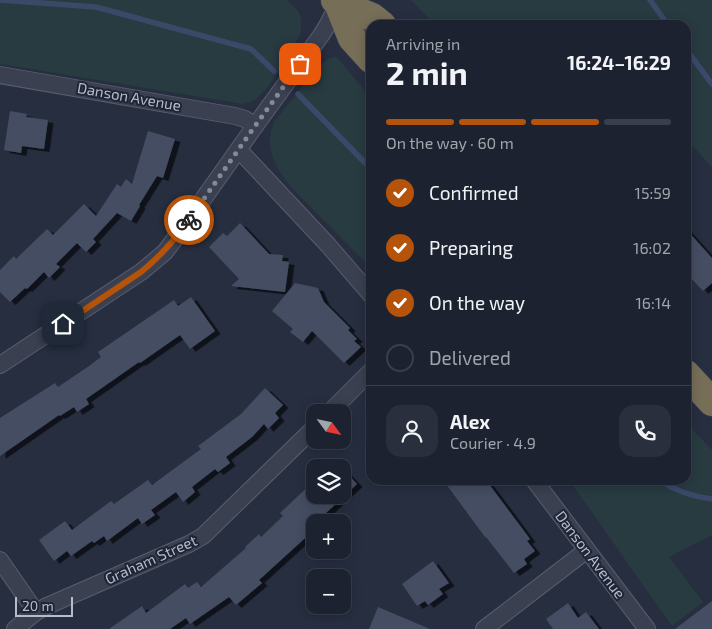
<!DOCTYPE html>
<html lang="en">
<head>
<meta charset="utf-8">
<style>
  body { margin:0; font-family:"Exo 2",sans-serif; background:#292f3c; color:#f1f3f6; height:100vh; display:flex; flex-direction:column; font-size:19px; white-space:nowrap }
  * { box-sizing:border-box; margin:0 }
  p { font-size:16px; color:#a0a4ab }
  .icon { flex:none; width:28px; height:28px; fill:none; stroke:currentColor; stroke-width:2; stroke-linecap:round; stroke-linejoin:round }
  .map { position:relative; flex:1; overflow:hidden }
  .sheet { position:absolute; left:366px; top:20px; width:325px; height:465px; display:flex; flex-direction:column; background:#1c2230; border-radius:15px; box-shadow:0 2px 12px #0003,0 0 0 1px #3a3f4c }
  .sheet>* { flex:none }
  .needle { width:32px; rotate:123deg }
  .fabs { position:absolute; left:306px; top:404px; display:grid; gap:10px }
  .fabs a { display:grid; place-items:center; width:45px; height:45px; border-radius:10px; background:#1c2230; box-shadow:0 2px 12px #0003,0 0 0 1px #3a3f4c; font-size:25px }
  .scale { position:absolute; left:15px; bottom:12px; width:58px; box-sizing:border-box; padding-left:5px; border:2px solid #b6bccb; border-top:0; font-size:14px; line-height:18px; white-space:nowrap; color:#b6bccb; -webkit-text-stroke:4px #1f2535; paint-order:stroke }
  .pin { position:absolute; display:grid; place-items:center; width:42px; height:42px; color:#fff; margin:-21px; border-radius:10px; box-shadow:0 2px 8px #0006 }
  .courier { position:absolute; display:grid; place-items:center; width:50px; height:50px; margin:-25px; border:4px solid #b45309; border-radius:50%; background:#fff; color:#222; box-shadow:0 1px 6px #0007 }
  .head em { font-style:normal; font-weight:700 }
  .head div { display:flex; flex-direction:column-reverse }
  .head { display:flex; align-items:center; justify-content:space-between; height:85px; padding:0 20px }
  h1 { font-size:32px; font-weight:700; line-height:38px }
  .bar { display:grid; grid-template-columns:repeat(4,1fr); gap:8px 5px; align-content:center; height:60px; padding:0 20px }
  .bar i { height:6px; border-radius:4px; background:#3a3f4c }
  .bar .current { background:#b45309 }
  .bar p { grid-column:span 4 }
  .line { display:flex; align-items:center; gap:12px; padding:0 20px; border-top:1px solid #3a3f4c }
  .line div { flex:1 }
  .round { display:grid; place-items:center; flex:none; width:52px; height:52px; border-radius:15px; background:#292f3c }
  ol { padding:0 20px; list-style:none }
  li { display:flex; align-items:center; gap:15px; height:55px }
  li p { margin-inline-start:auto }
  li .icon { padding:5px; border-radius:50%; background:#b45309; color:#fff; stroke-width:4 }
  li:last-child { color:#a0a4ab }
  li i { width:28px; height:28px; border:2px solid #3a3f4c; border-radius:50% }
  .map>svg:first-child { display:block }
  .green { fill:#283b41 }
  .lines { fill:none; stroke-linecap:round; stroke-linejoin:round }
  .stream { stroke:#3b4969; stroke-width:5.5 }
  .building { fill:#454d62; filter:url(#shadow) }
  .street-casing { stroke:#585e6e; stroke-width:18 }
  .highway-casing { stroke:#454b5b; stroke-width:29 }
  .street { stroke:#3a4050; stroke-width:16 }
  .highway { stroke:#766e57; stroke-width:28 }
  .done { stroke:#848a9a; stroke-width:5; stroke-dasharray:0 9 }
  .route { stroke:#b45309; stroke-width:6 }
  .labels { text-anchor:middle; stroke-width:4; stroke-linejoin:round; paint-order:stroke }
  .street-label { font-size:15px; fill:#b6bccb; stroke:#1f2535 }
</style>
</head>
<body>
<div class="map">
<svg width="712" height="629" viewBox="0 0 712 629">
  <defs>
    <filter id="shadow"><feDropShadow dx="5.5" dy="3" stdDeviation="0" flood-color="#0009"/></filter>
  </defs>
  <rect width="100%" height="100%" fill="#262e40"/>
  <g class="green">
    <path d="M0 0H287C301 12 303 16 300 35 289 52 271 90 254 100 251 102 246 103 243 104L0 64Z"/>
    <polygon points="411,0 712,0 712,167 686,139 686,25 435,25"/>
    <path d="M336 56 364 90 365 95 371 102V268L290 186C274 165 264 148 274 122L320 64 321 65 328 59Z"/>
    <polygon points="686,423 712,450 712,535 669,557 703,602 672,626 569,480 686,480"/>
  </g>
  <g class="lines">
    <g class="stream">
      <polyline points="0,0 96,7 251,49 274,71"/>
      <polyline points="650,0 668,25"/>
      <polyline points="686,49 712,84"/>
      <polyline points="298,94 371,169"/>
      <path d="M659 480C676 491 692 497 712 499"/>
    </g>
  </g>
  <g class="building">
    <polygon points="10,111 27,114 26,117 48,120 44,149 22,146 21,153 4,150"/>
    <polygon points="148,131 175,139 163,178 157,176 139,205 140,206 131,221 117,213 93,239 96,242 86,252 77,243 56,264 60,267 49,278 44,272 27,289 25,288 10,302 0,292 0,270 14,256 16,259 47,229 53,235 84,204 96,216 117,184 121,187 126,179 132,184"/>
    <polygon points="240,223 269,254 283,255 282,261 289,262 285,292 231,286 239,279 209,247 223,233 227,236"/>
    <polygon points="686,229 712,258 712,283 703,291 686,273"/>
    <polygon points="295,283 318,288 324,302 350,328 348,330 357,339 354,341 361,347 344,363 312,331 303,342 290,332 293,329 272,311"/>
    <polygon points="191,297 215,331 190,349 180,335 140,363 139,362 86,399 89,404 77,412 74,407 60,416 59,415 0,456 0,418 55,383 58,387 89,366 101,357 98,352 174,300 178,306"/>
    <polygon points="265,388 283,405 275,413 279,418 268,429 264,424 252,437 226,457 230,463 218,472 215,469 192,487 195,492 183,502 176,492 151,510 155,515 142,524 138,518 107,541 104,536 94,543 92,541 71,556 67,551 54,561 39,540 65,521 72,530 111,501 114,504 148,480 152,485 201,449 198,446 241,414"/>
    <polygon points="342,468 357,484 326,513 329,517 322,522 315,522 315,529 259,580 262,583 236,605 229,597 190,624 186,618 170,629 109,629 142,606 146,613 185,584 188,588 197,582 201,587 246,548 245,547 259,534 261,537 283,516 280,513 315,480 315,495 342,495"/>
    <polygon points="443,480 486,480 530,539 527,541 535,551 524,559 527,564 514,573 486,537 485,537"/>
    <polygon points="433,561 449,583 439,589 443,594 428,605 425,601 417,606 402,584"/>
    <polygon points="712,601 712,629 675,629"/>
    <polygon points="568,603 578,618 586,612 599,629 553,629 546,619"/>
    <polygon points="378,607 430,629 369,629"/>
  </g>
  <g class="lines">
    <defs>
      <g id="street">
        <polyline points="0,75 235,116 245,119 255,126"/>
        <polyline points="239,150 328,245 371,295"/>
        <polyline points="0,365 141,272 165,252 177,236 255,126 322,34 328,24 339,2"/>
        <polyline points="330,412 371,371"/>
        <polyline points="534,480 647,629"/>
        <polyline points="0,560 36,612"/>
        <polyline points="15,629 36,612 47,606 189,544 203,536 315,427"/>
        <polyline points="484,629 587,550"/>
      </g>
      <g id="highway">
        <polyline points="335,0 338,3 372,17 382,25"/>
        <polyline points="338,3 352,38 371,59"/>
        <polyline points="686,374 712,402"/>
      </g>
    </defs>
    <use href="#street" class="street-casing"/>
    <use href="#highway" class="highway-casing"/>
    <use href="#street" class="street"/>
    <use href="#highway" class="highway"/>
  </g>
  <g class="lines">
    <polyline class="done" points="189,220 255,126 300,64"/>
    <path class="route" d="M63 324 141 272C161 256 174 241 189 220"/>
  </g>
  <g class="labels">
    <g class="street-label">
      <text transform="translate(129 97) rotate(10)" y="5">Danson Avenue</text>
      <text transform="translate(590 555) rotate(53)" y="5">Danson Avenue</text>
      <text transform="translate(151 560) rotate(-24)" y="5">Graham Street</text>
    </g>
  </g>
</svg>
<div class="fabs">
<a><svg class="needle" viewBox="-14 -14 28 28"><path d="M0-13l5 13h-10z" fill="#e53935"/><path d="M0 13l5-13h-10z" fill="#a0a4ab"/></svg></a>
<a><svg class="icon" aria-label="layers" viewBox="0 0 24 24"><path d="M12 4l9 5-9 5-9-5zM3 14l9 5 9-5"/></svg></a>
<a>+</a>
<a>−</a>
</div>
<div class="scale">20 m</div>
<div class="pin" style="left:300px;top:64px;background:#ea580c"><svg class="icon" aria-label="bag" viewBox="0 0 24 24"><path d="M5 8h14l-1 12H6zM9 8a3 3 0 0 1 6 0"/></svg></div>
<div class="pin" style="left:63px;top:324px;background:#1f2937"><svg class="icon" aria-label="home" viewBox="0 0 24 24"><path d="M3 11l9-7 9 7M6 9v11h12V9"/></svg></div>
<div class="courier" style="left:189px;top:220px"><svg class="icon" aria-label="bike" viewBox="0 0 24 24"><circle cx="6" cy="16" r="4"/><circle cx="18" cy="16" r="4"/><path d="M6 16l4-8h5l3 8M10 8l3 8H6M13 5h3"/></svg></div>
<section class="sheet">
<div class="head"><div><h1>2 min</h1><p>Arriving in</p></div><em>16:24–16:29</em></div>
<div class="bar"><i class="current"></i><i class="current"></i><i class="current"></i><i></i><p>On the way · 60 m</p></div>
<ol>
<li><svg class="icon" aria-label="check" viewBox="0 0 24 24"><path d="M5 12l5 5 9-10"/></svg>Confirmed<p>15:59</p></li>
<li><svg class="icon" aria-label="check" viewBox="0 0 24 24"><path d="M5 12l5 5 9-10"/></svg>Preparing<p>16:02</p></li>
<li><svg class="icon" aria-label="check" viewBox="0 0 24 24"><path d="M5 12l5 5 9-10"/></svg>On the way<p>16:14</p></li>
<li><i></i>Delivered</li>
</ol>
<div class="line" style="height:90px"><a class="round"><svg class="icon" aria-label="person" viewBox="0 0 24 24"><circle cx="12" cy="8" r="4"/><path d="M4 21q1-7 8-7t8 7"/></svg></a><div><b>Alex</b><p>Courier · 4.9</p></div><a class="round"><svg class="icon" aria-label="phone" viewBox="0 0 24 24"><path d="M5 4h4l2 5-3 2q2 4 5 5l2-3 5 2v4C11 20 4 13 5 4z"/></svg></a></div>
</section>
</div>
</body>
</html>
